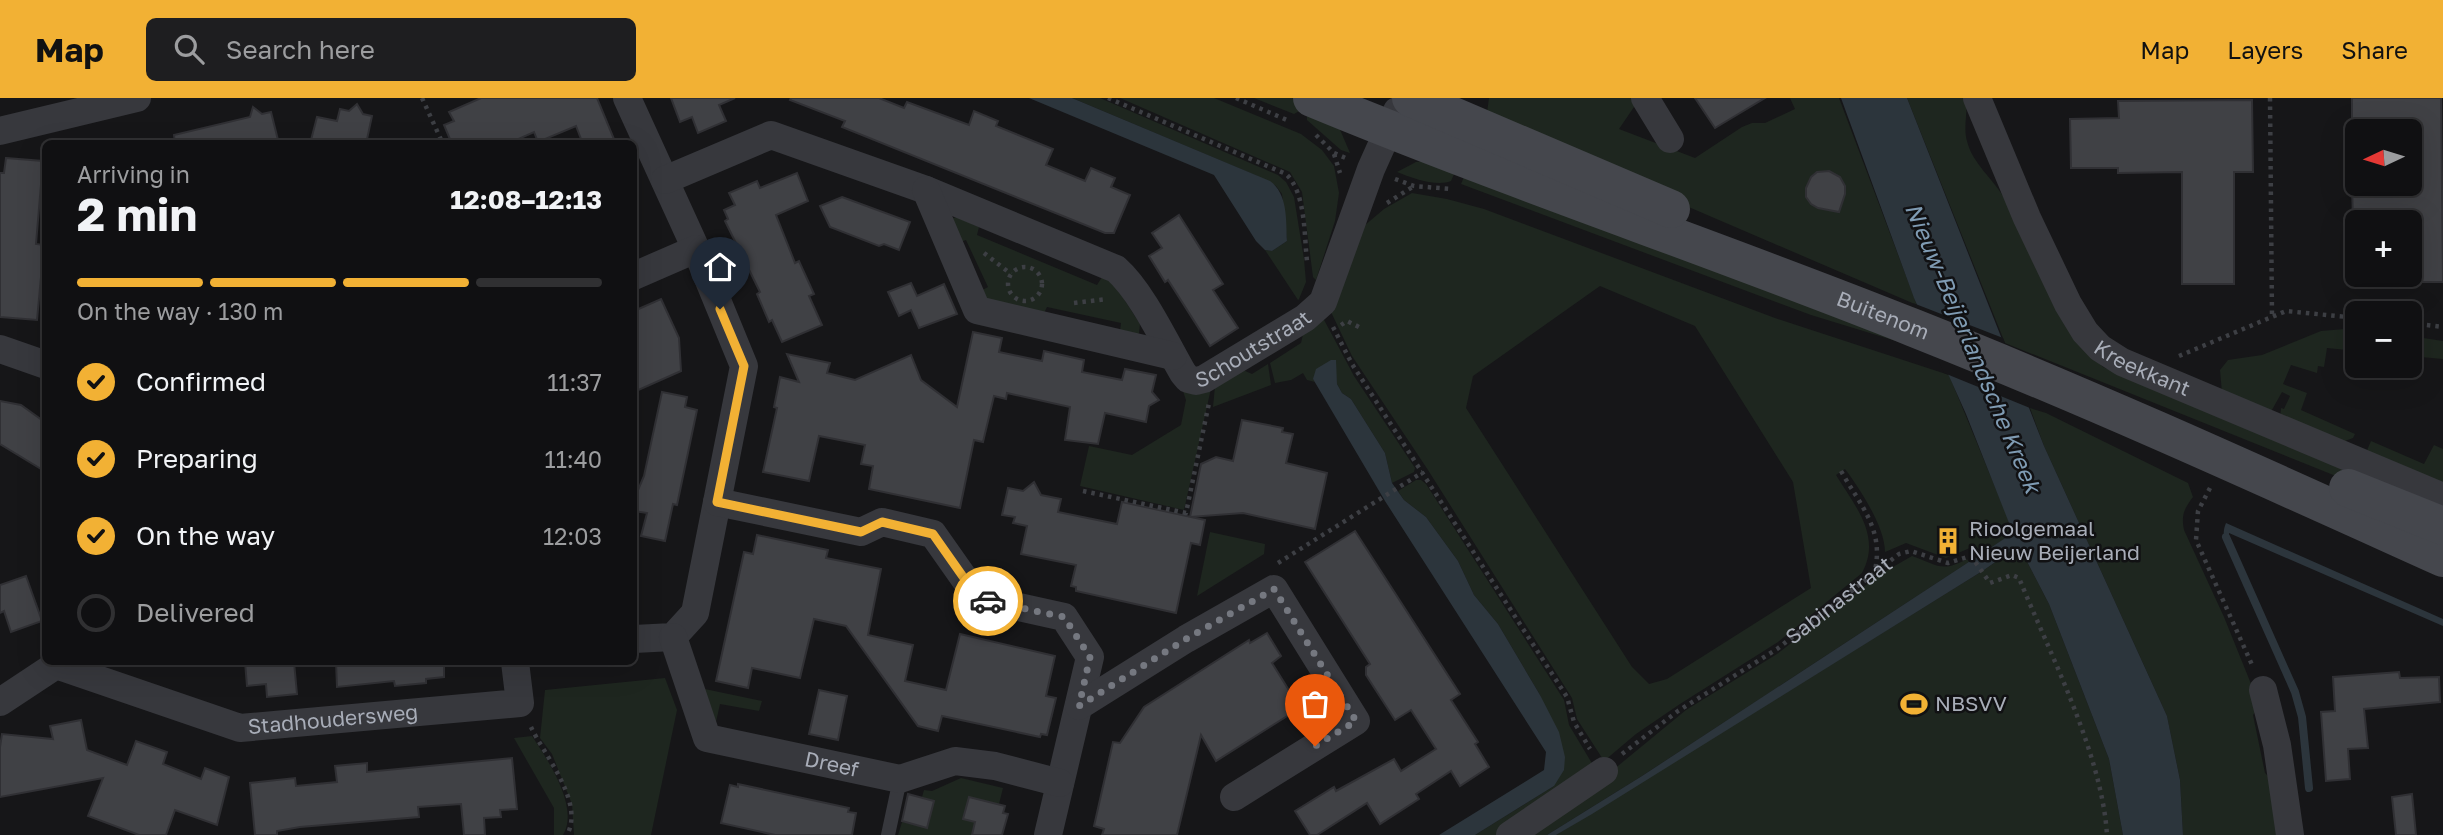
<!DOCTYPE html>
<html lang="en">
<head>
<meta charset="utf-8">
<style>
  body { margin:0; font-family:"Golos Text",sans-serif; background:#1e1e20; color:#f1f3f6; height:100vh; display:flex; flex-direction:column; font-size:26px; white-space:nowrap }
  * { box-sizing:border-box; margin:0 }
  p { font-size:23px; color:#9c9d9f }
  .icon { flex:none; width:38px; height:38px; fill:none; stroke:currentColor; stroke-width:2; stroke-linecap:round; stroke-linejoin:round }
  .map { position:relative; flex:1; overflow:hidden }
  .details { position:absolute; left:42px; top:42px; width:595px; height:525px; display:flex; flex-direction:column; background:#101012; border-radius:10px; box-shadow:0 7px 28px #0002,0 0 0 2px #303032 }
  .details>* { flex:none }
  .needle { width:46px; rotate:266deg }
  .tools { position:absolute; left:2345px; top:21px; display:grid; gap:14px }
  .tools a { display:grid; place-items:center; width:77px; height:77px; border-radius:10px; background:#101012; box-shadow:0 7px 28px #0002,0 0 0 2px #303032; font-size:35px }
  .pin { position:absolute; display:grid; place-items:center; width:60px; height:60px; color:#fff; margin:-72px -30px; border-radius:50% 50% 50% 0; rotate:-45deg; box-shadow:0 0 7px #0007 }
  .pin .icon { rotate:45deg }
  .courier { position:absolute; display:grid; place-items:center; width:70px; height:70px; margin:-35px; border:5px solid #f2b134; border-radius:50%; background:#fff; color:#222; box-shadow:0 2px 9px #0007 }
  .headline em { font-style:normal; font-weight:700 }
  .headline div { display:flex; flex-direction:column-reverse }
  .headline { display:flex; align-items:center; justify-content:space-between; height:119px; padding:0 35px }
  h1 { font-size:46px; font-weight:700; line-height:52px }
  .bar { display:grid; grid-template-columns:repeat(4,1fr); gap:10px 7px; align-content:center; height:84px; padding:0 35px }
  .bar i { height:9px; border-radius:5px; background:#303032 }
  .bar .selected { background:#f2b134 }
  .bar p { grid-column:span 4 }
  ol { padding:0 35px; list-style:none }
  li { display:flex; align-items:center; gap:21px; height:77px }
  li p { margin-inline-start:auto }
  li .icon { padding:7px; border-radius:50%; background:#f2b134; color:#111; stroke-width:4 }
  li:last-child { color:#9c9d9f }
  li i { width:38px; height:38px; border:4px solid #303032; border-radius:50% }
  header { display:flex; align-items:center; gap:42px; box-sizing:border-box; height:98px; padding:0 35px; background:#f2b134; color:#111 }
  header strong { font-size:33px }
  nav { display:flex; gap:38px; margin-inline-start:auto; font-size:24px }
  .search { width:490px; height:63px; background:#1e1e20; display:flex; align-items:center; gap:18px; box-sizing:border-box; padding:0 24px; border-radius:10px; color:#9c9d9f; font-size:26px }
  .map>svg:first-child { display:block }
  .green { fill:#1e261f; fill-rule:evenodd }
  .water { fill:#2c353c }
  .pier { fill:#161618 }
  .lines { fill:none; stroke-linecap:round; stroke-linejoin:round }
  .stream { stroke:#2c353c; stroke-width:8 }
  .building { fill:#404145; stroke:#303034; stroke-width:2 }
  .path { stroke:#3d3f44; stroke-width:4.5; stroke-dasharray:3.5 5; stroke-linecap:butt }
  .lane { stroke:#37383d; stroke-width:14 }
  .street { stroke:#37383d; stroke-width:28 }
  .secondary { stroke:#45474d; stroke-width:38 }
  .done { stroke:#757880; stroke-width:7; stroke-dasharray:0 12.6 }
  .route { stroke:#f2b134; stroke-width:9 }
  .labels { text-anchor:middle; stroke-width:5; stroke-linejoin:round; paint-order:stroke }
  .street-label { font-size:21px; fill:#a8adb8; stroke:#111113 }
  .poi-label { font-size:21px; fill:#a8adb8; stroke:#111113; text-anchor:start }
  .water-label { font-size:23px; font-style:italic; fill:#7f9bb3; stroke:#111113 }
</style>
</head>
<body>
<header>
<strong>Map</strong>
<div class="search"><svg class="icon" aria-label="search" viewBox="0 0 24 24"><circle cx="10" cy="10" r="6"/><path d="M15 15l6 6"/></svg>Search here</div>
<nav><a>Map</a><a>Layers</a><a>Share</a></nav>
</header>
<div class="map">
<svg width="2443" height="737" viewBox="0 0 2443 737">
  <rect width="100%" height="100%" fill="#161618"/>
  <g class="green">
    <polygon points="1072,0 1100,0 1278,77 1286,84 1294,99 1304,161 1306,184 1299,201 1298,202 1265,152 1272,153 1287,143 1282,96 1276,88 1255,77"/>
    <polygon points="1120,0 1214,0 1301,36 1322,52 1334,68 1339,95 1335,123 1316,182 1313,179 1302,94 1290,74"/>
    <polygon points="1254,0 1292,0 1303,4 1301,12 1294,16"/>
    <polygon points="1489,0 1631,0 1636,6 1619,31 1695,60 1742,29 1752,25 1765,25 1795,11 1790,0 1839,0 1917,207 1486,22"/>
    <path d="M1907 0H1966C1968 15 1963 29 1967 43 1972 65 1994 82 2005 101 2034 151 2060 203 2087 253L2103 269 2328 364 2443 421 2005 245Z"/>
    <polygon points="1307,17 1338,27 1350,55 1341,52 1307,22"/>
    <path d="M1432 62 1458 67 1451 83C1436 89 1412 80 1397 74L1416 64Z"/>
    <polygon points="1467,72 1922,251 1811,217 1461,86"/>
    <path d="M1412 95 1447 101 1484 111 1775 220 1949 277 2014 435 1976 459 1970 450 1946 460 1906 445 1885 454C1885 429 1860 391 1845 371L1836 377C1855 408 1882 438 1862 475L1778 544 1680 606 1636 636 1604 663 1577 621 1572 600 1428 372 1352 258 1331 214 1364 128 1384 111ZM1600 188 1695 228 1793 384 1811 490 1667 581 1649 586 1632 569 1466 310 1473 278Z"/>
    <polygon points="957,119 979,129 977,137 1097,187 1102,179 1115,187 1140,226 1139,235 1137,237 1120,234 1121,225 1047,209 1043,217 987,205 979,194 988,189 966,142 958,145 953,120"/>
    <polygon points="1323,220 1354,278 1415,370 1414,374 1392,385 1385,355 1351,301 1342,295 1337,286 1335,271 1313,281 1315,284 1307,282 1303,275 1291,282 1275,285 1270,265 1301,245 1304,232"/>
    <polygon points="2357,230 2357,253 2327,250 2324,269 2318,268 2317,275 2291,267 2283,286 2307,295 2301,312 2355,336 2353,340 2334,347 2280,323 2281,310 2284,311 2290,298 2282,294 2268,319 2222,295 2220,272 2228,262 2262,257 2321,233"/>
    <polygon points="2410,238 2443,243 2443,261 2410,258"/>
    <polygon points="1268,266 1271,287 1213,309 1215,288 1243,272 1252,276"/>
    <polygon points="1183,293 1210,293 1210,295 1184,412 1080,388 1089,348 1132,357 1181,327 1186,302"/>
    <path d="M2030 310 2046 315 2188 385 2193 399C2184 411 2181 417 2184 432L2224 519 2260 608 2253 617 2265 675 2275 685 2281 737H2183L2180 682 2167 618 2044 348Z"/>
    <polygon points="2371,343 2424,366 2434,347 2443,351 2443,391 2365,357"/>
    <polygon points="1416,382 1421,382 1426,386 1564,602 1569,627 1593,667 1498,737 1475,737 1554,688 1540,597 1498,526 1474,497 1458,463 1426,419 1404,402 1398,393"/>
    <polygon points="1210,434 1265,446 1264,456 1197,498"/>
    <polygon points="2021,452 2049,506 2109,661 2123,737 1556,737 1984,472 2011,453"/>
    <path d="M1912 458C1938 467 1941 475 1967 461L1969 464 1642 678 1547 737H1519L1602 681 1686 612 1777 556 1879 477Z"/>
    <polygon points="665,580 677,612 651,737 574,737 572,706 552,656 540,640 545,592"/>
    <polygon points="700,590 762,603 759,613 720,606 716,624"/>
    <path d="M532 638C547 661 580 709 563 737H554V710L514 640Z"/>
    <polygon points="961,680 1003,690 999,706 969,699 963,721 975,724 972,737 898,737 902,724 927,729 934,703 922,699 924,692 932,693"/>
  </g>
  <g class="water">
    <path d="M1029 0H1072L1270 83C1288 96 1286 122 1287 143L1272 153 1265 152 1256 143 1214 77Z"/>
    <polygon points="1841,0 1907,0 2044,348 2167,618 2180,682 2183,737 2123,737 2109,661 2049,506 2021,452 2011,453 1984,472 1592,716 1556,737 1547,737 1642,678 2013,435 1966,316 1914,200"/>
    <polygon points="1331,262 1336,262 1337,286 1342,295 1351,301 1385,355 1392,385 1404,402 1426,419 1458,463 1474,497 1498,526 1540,597 1559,634 1565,659 1564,672 1554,688 1475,737 1439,737 1544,672 1546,654 1385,403 1313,281 1316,271"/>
    <path d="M2226 425 2443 521V528L2229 435V447C2222 442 2223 432 2226 425Z"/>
  </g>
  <polygon class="pier" points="1913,205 2003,240 2030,310 1944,275"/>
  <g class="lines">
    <polyline class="stream" points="2226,439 2295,594 2302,619 2309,690"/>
  </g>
  <g class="building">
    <polygon points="481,0 597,0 616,46 583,46 576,28 538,44 534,34 507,46 452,46 444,27 454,23 449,14"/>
    <polygon points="671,0 735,0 719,7 726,23 698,35 692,19 680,24"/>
    <polygon points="791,0 879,0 904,10 907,4 969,27 974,13 998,23 996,28 1053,51 1046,67 1085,83 1091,70 1115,80 1111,89 1130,97 1114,135 1105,135 842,29 845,23 790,2"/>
    <polygon points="1695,0 1765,0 1715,30"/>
    <polygon points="2352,0 2441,0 2443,184 2410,184 2410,124 2353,124 2352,86 2410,86 2410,33 2352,33"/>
    <polygon points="2252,2 2253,74 2234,74 2234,186 2182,186 2182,74 2118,75 2118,70 2071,70 2070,21 2119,20 2118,3"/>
    <polygon points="357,6 363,16 372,18 366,46 310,46 317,19 337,23 340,11 349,13"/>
    <polygon points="253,9 262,16 271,14 279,46 175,46 174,37 250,19"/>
    <polygon points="6,60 43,63 36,146 44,147 37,222 0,219 0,75 4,75"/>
    <polygon points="1829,73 1840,79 1845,88 1845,96 1839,114 1818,110 1811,106 1806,99 1806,90 1811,79 1817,74"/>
    <polygon points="797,75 808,103 776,117 795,165 799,163 814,196 809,198 822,227 782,244 772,222 769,224 757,196 760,194 725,123 728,121 724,112 735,107 729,95 757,83 760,90"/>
    <polygon points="842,99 910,124 899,152 884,146 879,148 830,129 820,108"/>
    <polygon points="1179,117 1223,186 1213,192 1238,230 1210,248 1168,182 1165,184 1149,158 1162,150 1152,135"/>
    <polygon points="911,185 917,198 944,186 957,216 919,230 911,212 899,218 888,194"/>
    <polygon points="661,201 679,240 681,273 634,294 634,213"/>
    <polygon points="973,234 1002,240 999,254 1042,263 1044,253 1084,262 1082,274 1122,282 1125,271 1156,277 1152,294 1159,302 1149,308 1146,324 1105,315 1098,346 1065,342 1070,309 1007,295 1006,301 994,298 983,344 974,342 960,410 869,391 873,368 861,366 865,347 819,338 809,383 763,374 777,310 774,309 780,279 799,284 787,256 830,265 827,275 855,282 911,257 921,282 957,309"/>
    <polygon points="662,294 687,299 685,309 697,312 677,407 673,406 665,443 641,438 647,415 634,413 638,392 644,378"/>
    <polygon points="0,303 21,307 46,325 46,374 0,346"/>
    <polygon points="1242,322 1283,330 1282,334 1293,336 1286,365 1327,375 1315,431 1243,415 1190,419 1201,366 1216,359 1233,363"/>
    <polygon points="1034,384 1041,397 1061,401 1058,414 1117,426 1122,404 1205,422 1200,447 1191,445 1176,515 1076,493 1076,489 1071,488 1076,467 1021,456 1027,428 1013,425 1015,419 1002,417 1008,390 1023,393"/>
    <polygon points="1355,433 1460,596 1451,602 1478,644 1475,646 1489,669 1460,688 1451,673 1416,696 1419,701 1380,726 1367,705 1317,737 1310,737 1295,713 1334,689 1336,693 1394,661 1401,673 1436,651 1411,612 1395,622 1366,577 1366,569 1370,566 1305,464"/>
    <polygon points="757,437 828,452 826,460 881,471 868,537 913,547 905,583 946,592 960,536 1055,558 1046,598 1056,600 1047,637 1041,636 1040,639 942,618 938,633 918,628 846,528 814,521 800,580 752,570 748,590 716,583 744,454 753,456"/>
    <polygon points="26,478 42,523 11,534 4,513 0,515 0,487"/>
    <polygon points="1267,535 1281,558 1272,565 1300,610 1216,663 1201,637 1177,737 1102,737 1104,731 1094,728 1113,644 1120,645 1144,609 1249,542 1250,545"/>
    <polygon points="245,564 294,564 297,596 267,599 266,586 247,588"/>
    <polygon points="336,564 444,564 444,579 426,581 426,585 395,588 394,583 337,589"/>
    <polygon points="2399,574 2400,580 2439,579 2440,604 2364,611 2368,650 2348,651 2350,681 2326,683 2321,614 2335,613 2333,579"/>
    <polygon points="819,592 847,598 838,642 809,636"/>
    <polygon points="81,622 87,652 127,667 136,643 167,654 163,666 201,681 205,670 229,679 217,727 175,712 166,737 139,737 88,718 103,680 0,699 0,649 2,636 53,641 50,628"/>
    <polygon points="512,660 517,711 500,712 501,719 484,720 485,737 464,737 461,706 418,709 419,719 300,729 277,733 277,737 255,737 250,685 295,680 296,688 337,684 335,668 367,665 367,674"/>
    <polygon points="738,686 849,710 848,714 856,715 852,737 775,737 721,725 730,687 738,689"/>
    <polygon points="908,696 934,703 927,730 902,723"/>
    <polygon points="2412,696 2416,737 2396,737 2392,699"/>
    <polygon points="969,699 1005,708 1003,715 1008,716 1002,737 972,737 975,724 963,721"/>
  </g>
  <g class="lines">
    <g class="path">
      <polyline points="422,0 443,46"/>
      <path d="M1108 0 1286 76C1306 95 1304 137 1307 163"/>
      <polyline points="1236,0 1287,22"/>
      <polyline points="2270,0 2272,219"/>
      <polyline points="1316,37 1334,55 1348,61"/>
      <polyline points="1334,56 1340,75"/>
      <polyline points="1395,81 1414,88 1451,91"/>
      <polyline points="1387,105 1414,88"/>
      <polyline points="984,155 1011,176"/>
      <circle cx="1025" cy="186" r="17"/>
      <polyline points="1074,205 1107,201"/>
      <polyline points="2410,225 2443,229"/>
      <polyline points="1341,227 1347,223 1363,231"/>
      <polyline points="1333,229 1352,266 1567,599 1574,624 1590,651"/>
      <polyline points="2179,258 2286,213 2357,220"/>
      <path d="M1841 373C1860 407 1884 431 1875 472"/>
      <polyline points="2210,390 2198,413 2196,442 2253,569"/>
      <polyline points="1083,393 1186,415 1209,305"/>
      <polyline points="1278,465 1423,374"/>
      <path d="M531 629C544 657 585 704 567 737"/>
      <path id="s1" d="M1622 656 1678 613 1777 551 1899 456 1911 453 1948 465 1971 458 1990 485 2012 477 2019 480C2050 556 2102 656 2107 737"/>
    </g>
    <polyline class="lane" points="888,737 900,681"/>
    <g class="street">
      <polyline points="627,0 696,151 744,268 695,515 673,539 634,541"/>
      <polyline points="1645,0 1670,41"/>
      <path id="s2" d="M1977 0 2027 120 2068 206 2085 234 2100 250 2122 264 2443 399"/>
      <polyline points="0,33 137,0"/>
      <path id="s3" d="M665 82 771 37 926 92 1116 171C1142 194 1165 244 1183 275L1188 281 1196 283 1204 281 1305 220 1323 204 1371 71 1397 13"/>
      <polyline points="926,92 977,212 1173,258"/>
      <polyline points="634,178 696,151"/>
      <polyline points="0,251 46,267"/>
      <polyline points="717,404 861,434 882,424 933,436 978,500 1064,519 1090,559 1048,737"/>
      <path id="s4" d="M673 539 707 640 900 681 955 663 995 668 1060 685"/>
      <polyline points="2263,592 2277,647 2290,737"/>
      <path id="s5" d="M0 604 56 567 240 630 520 605 515 564"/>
      <polyline points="1079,608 1186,541 1274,491 1356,623 1234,699"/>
      <polyline points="1510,737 1604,673"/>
    </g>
    <g class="secondary">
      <path id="s6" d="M1312 0C1510 82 1714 150 1914 230 2093 301 2268 381 2443 460"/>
      <polyline points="1411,0 1671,111"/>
      <polyline points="2348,390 2443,428"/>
    </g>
  </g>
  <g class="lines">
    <polyline class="done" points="988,503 1064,519 1090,559 1079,608 1186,541 1274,491 1356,623 1315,648"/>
    <polyline class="route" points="720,211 744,268 717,404 861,434 882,424 933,436 978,500 988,503"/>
  </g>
  <defs>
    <symbol id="building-bare" viewBox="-9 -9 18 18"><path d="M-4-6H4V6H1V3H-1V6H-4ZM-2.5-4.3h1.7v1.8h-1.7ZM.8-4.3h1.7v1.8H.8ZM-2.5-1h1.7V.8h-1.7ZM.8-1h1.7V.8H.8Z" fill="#f2b134" stroke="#111113" stroke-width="2.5" paint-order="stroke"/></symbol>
    <symbol id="stadium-bare" viewBox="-9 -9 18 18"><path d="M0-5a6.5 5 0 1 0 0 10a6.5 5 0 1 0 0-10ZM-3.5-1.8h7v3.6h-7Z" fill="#f2b134" stroke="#111113" stroke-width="2.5" paint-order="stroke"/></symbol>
  </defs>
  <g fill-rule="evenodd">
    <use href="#building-bare" x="1929" y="424" width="38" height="38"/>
    <use href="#stadium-bare" x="1895" y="587" width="38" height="38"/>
  </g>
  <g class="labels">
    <g class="street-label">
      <text dy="7" stroke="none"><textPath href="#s6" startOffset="611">Buitenom</textPath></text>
      <text dy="7" stroke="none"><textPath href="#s3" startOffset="691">Schoutstraat</textPath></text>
      <text dy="7" stroke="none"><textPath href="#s2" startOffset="327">Kreekkant</textPath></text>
      <text dy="7" stroke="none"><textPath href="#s1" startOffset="266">Sabinastraat</textPath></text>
      <text dy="7" stroke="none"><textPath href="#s5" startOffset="355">Stadhoudersweg</textPath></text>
      <text dy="7" stroke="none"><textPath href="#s4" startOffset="234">Dreef</textPath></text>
    </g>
    <g class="poi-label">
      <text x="1969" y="438">Rioolgemaal<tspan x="1969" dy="24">Nieuw Beijerland</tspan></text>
      <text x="1935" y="613">NBSVV</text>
    </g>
    <g class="water-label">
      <text transform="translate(1973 250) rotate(67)" y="8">Nieuw-Beijerlandsche Kreek</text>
    </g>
  </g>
</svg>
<div class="tools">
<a><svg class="needle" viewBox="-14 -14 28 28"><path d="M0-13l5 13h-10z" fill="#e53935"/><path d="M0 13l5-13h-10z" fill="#9c9d9f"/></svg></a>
<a>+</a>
<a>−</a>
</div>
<div class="pin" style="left:1315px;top:648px;background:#ea580c"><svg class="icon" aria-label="bag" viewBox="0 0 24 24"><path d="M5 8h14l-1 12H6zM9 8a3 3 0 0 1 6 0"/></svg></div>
<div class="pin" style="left:720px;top:211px;background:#1f2937"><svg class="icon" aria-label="home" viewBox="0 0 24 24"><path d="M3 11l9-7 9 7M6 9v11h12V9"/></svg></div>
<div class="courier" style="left:988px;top:503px"><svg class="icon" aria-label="car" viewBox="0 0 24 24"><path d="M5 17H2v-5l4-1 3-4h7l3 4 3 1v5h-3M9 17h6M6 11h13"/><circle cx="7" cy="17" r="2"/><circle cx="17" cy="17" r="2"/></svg></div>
<section class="details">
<div class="headline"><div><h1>2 min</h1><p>Arriving in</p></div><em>12:08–12:13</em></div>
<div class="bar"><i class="selected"></i><i class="selected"></i><i class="selected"></i><i></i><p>On the way · 130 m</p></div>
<ol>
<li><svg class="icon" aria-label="check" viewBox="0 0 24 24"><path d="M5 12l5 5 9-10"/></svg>Confirmed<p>11:37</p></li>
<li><svg class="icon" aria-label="check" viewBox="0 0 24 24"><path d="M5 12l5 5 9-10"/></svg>Preparing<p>11:40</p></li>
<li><svg class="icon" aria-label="check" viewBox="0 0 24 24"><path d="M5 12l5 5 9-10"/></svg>On the way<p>12:03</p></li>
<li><i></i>Delivered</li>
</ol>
</section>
</div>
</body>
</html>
